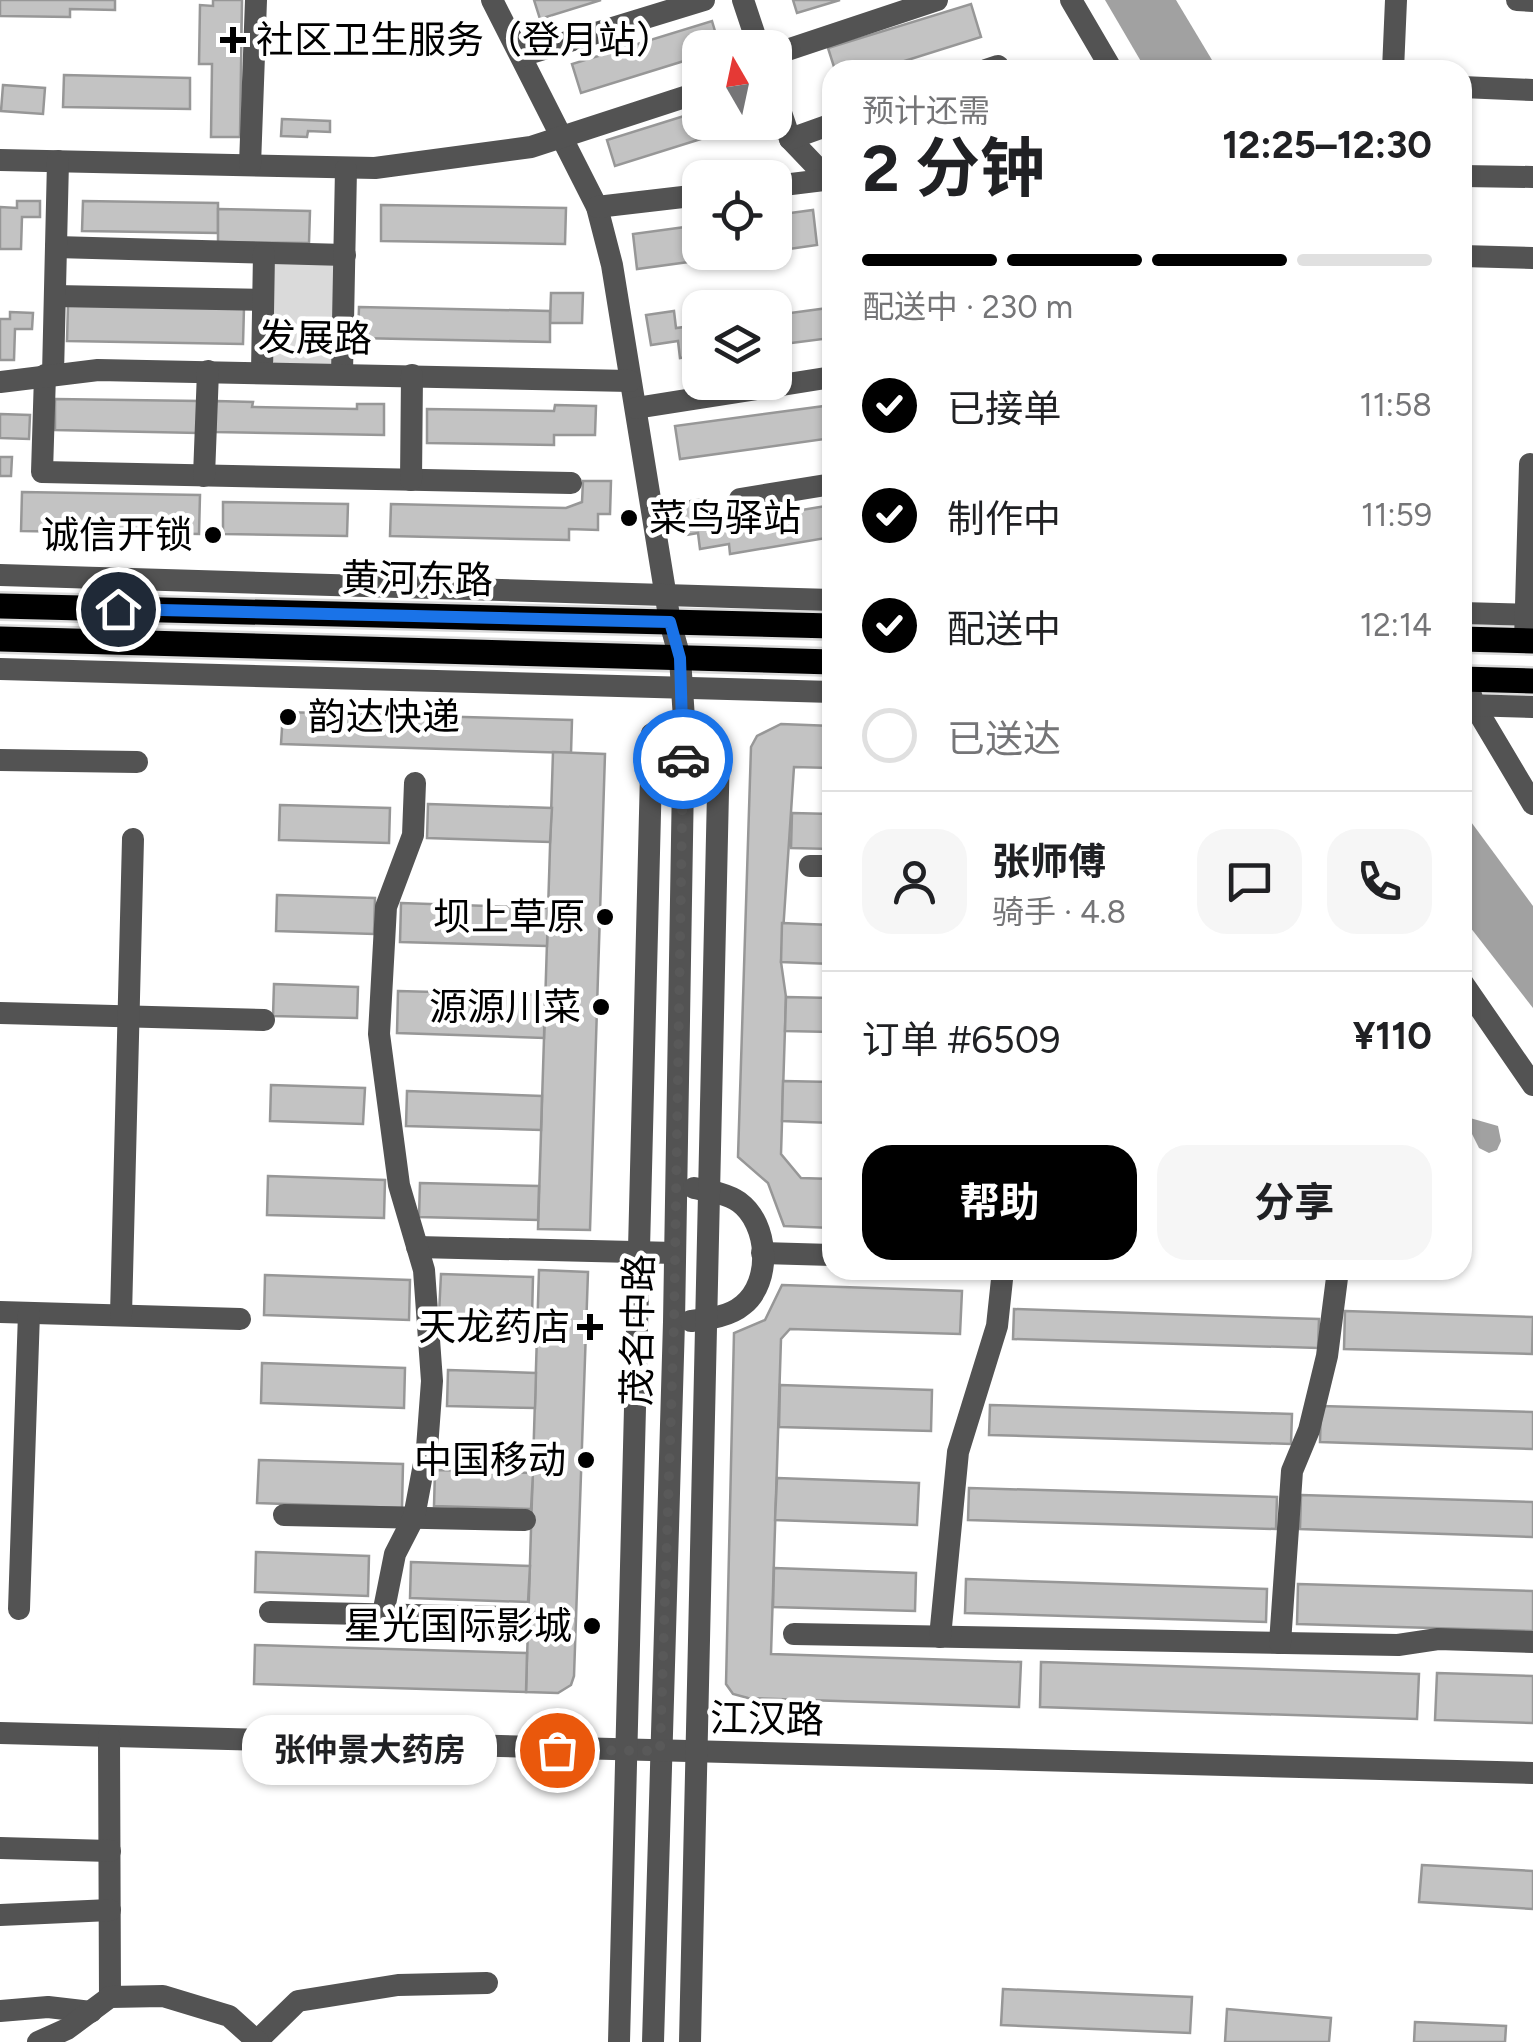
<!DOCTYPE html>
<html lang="zh">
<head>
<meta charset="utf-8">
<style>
  body { margin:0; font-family:Figtree,"Noto Sans SC",sans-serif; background:#f6f6f6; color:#202124; height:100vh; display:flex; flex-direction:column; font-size:38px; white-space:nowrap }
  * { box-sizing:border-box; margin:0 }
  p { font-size:32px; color:#757577 }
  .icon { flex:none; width:55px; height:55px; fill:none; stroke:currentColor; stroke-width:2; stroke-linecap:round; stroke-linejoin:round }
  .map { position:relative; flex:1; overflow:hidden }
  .drawer { position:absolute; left:822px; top:60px; width:650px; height:1220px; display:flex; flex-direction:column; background:#fff; border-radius:30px; box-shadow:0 2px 8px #0004 }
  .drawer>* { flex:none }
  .needle { width:65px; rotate:351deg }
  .tools { position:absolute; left:682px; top:30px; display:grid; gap:20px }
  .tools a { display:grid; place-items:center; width:110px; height:110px; border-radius:20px; background:#fff; box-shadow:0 2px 8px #0004; font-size:50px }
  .pin { position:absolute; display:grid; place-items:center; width:85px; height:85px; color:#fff; margin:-42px; border:5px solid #fff; border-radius:50%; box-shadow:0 2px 10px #0007 }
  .courier { position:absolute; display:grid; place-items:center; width:100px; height:100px; margin:-50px; border:8px solid #1a73e8; border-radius:50%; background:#fff; color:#222; box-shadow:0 2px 12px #0007 }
  .bubble { position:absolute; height:70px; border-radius:30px; background:#fff; box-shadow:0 2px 8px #0004; font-size:32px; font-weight:700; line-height:70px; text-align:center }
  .summary em { font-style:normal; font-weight:700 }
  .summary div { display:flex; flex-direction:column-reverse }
  .summary { display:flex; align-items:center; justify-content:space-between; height:170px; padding:0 40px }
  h1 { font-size:65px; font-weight:700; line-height:75px }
  .bar { display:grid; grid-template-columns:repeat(4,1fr); gap:15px 10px; align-content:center; height:120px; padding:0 40px }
  .bar i { height:12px; border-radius:8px; background:#e0e0e0 }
  .bar .active { background:#000 }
  .bar p { grid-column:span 4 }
  .line { display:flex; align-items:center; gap:25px; padding:0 40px; border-top:2px solid #e0e0e0 }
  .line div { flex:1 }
  .round { display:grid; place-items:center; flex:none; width:105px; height:105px; border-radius:30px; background:#f6f6f6 }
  ol { padding:0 40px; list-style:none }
  li { display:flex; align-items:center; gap:30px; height:110px }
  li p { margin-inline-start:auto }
  li .icon { padding:10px; border-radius:50%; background:#000; color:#fff; stroke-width:4 }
  li:last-child { color:#757577 }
  li i { width:55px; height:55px; border:5px solid #e0e0e0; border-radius:50% }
  .action { display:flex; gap:20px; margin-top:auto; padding:20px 40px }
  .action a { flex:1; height:115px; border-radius:30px; background:#000; color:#fff; font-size:40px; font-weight:700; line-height:115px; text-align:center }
  .action a+a { background:#f6f6f6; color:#202124 }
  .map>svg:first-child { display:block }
  .green { fill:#dadada }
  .water { fill:#a1a1a1 }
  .building { fill:#c3c3c3; stroke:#979797; stroke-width:2.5 }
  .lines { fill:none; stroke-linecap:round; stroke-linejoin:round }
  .major-casing { stroke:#dbdbdb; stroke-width:30 }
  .minor { stroke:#535353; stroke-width:22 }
  .major { stroke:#000; stroke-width:25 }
  .done { stroke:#595959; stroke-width:10; stroke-dasharray:0 18 }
  .route { stroke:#1a73e8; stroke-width:12 }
  .poi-dot { fill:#000; stroke:#fff; stroke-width:4 }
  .labels { text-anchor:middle; stroke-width:9; stroke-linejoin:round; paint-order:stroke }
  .poi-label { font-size:38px; fill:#000; stroke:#fff; text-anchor:end }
  .street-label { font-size:38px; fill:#000; stroke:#fff }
</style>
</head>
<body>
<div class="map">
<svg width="1533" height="2042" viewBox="0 0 1533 2042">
  <rect width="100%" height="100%" fill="#fff"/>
  <polygon class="green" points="268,259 336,259 331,368 276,366 267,352"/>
  <g class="water">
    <polygon points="1105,0 1176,0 1218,70 1146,70"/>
    <polygon points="1463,811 1533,906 1533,1008 1463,918"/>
    <polygon points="1463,1116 1498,1126 1501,1141 1497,1150 1489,1153 1479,1148"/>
  </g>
  <g class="building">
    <polygon points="0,0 115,0 115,10 70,9 70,17 0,16"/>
    <polygon points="213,0 242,0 240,137 211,137 212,64 199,64 200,5 213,6"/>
    <polygon points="534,0 601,0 540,19"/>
    <polygon points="793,0 840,0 797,13"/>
    <polygon points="971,4 981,37 876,70 835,70 828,48"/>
    <polygon points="712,21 720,48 700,48 700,56 581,93 572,64"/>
    <polygon points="64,75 190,78 190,109 63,107"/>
    <polygon points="3,85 45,88 43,114 1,111"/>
    <polygon points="700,111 700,122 755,122 615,166 607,140"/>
    <polygon points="282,119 330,121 330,132 308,131 307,137 281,136"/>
    <polygon points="17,201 40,201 40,217 22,217 21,249 0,249 0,207 17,208"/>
    <polygon points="83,201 218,203 218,233 82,231"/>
    <polygon points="381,205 566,208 565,244 381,241"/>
    <polygon points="218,209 310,211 309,243 218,242"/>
    <polygon points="813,210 817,245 775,251 775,215"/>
    <polygon points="700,225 700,252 762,252 637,269 633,234"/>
    <polygon points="551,293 583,293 582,323 550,323"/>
    <polygon points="68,305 244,308 243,344 67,341"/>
    <polygon points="359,307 550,311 550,342 358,338"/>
    <polygon points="828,308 831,338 775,345 775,315"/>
    <polygon points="674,311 676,328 700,325 700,355 680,358 678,341 651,345 646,315"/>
    <polygon points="10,312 33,313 32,329 15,329 14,360 0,360 0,319 10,319"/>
    <polygon points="55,399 199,401 198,433 55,430"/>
    <polygon points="216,401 253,402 252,407 357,409 357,404 384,404 384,435 215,432"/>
    <polygon points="555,405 596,406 595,435 554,435 554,445 427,443 427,409 554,411"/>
    <polygon points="832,405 832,438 680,459 675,426"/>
    <polygon points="0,414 30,415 29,439 0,438"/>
    <polygon points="0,457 12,457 11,476 0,476"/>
    <polygon points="583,481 611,481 610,514 598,514 598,530 569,529 569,540 390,536 391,504 566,508 582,502"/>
    <polygon points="22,492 200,495 199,534 21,531"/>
    <polygon points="708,498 711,519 729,522 832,505 832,537 730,554 729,544 700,549 698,533 686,535 680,503"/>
    <polygon points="223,502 348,504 347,536 223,534"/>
    <polygon points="283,712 572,720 571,753 281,744"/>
    <polygon points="781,724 832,726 832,768 794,767 781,962 786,997 781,1154 801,1178 832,1179 832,1228 784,1226 768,1183 738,1157 751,747 757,736"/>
    <polygon points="553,752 605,754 590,1230 538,1229"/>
    <polygon points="428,804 552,808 550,842 427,838"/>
    <polygon points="280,805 390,808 389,843 279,840"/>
    <polygon points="792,813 832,814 832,849 791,848"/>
    <polygon points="277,895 375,898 374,934 276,931"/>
    <polygon points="401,903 548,908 547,946 400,942"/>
    <polygon points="782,923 832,925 832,964 781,962"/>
    <polygon points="274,984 358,987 357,1018 273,1016"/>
    <polygon points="398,991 545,995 544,1038 397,1033"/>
    <polygon points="786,997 832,998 832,1032 785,1031"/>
    <polygon points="783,1081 832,1082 832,1123 782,1121"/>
    <polygon points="271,1085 365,1088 363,1124 270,1121"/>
    <polygon points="407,1091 542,1096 541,1130 406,1126"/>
    <polygon points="268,1176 385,1180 384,1218 267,1215"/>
    <polygon points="420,1183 539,1186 538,1220 419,1217"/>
    <polygon points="539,1270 588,1272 574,1676 571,1685 558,1693 526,1692"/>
    <polygon points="441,1274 533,1277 532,1317 439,1314"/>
    <polygon points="265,1275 410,1280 409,1320 264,1315"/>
    <polygon points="782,1285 962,1291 960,1334 790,1329 781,1339 771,1654 1021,1662 1019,1707 748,1698 733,1694 726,1684 734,1333 765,1320"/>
    <polygon points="1014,1309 1319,1319 1318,1348 1013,1339"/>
    <polygon points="1345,1311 1533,1317 1532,1354 1344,1349"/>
    <polygon points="262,1363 405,1368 404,1408 261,1403"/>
    <polygon points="448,1370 536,1373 535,1408 447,1406"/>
    <polygon points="780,1385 932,1390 931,1431 779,1427"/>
    <polygon points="990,1405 1292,1414 1291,1444 989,1435"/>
    <polygon points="1321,1406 1533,1412 1533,1449 1320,1442"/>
    <polygon points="259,1460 403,1464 402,1508 257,1503"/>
    <polygon points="435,1470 533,1473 531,1509 434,1506"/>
    <polygon points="777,1478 919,1483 917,1525 775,1520"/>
    <polygon points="969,1488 1277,1497 1276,1529 968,1520"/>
    <polygon points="1301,1495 1533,1502 1533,1537 1300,1529"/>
    <polygon points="256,1552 369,1556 368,1596 255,1592"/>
    <polygon points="411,1562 530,1566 528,1602 410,1598"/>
    <polygon points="774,1568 916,1573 915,1611 773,1607"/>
    <polygon points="966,1579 1267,1589 1266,1622 965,1613"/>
    <polygon points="1298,1584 1533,1591 1533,1631 1297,1624"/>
    <polygon points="255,1645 527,1653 526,1692 254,1684"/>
    <polygon points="1041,1662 1419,1674 1417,1719 1040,1707"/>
    <polygon points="1437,1673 1533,1676 1533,1723 1435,1720"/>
    <polygon points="1422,1865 1533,1871 1533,1909 1419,1902"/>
    <polygon points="1003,1989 1192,1997 1190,2033 1001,2025"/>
    <polygon points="1227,2009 1331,2018 1329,2042 1225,2042"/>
    <polygon points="1415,2022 1506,2026 1505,2042 1414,2042"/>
  </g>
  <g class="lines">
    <defs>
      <g id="major">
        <polyline points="0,606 832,626"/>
        <polyline points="0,639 832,662"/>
        <polyline points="1462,639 1533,641"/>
        <polyline points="1462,679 1533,681"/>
      </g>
    </defs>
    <use href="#major" class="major-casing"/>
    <g class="minor">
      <polyline points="492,0 597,207 612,265 670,622 680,658 684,719 674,1322 653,2042"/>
      <polyline points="743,0 759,48"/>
      <polyline points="1071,0 1112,70"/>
      <polyline points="1517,0 1533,1"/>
      <polyline points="775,54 937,0"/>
      <polyline points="521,56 704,0"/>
      <polyline points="986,70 998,66"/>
      <polyline points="1393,70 1396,0"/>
      <polyline points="1462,87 1533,90"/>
      <polyline points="775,95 790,139 832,183"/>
      <polyline points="790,139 832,124"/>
      <polyline points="0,160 375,168 531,147 700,92"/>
      <polyline points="250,165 256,0"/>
      <polyline points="1462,176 1533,177"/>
      <polyline points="775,186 832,179"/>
      <polyline points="597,207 700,195"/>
      <polyline points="56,247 345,255"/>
      <polyline points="1462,256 1533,258"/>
      <polyline points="55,296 263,300"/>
      <polyline points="262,372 264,253"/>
      <polyline points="342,373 346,169"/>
      <polyline points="53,374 58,161"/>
      <polyline points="45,375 42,472 571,483"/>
      <polyline points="0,382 98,370 630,381"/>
      <polyline points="636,408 832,377"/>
      <polyline points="204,476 208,371"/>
      <polyline points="411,480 412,375"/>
      <polyline points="740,499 832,484"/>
      <polyline points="0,575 832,600"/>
      <polyline points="1462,613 1533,615"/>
      <polyline points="1525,641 1530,464"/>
      <polyline points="0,669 832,692"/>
      <polyline points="1466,679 1474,705 1533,804"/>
      <polyline points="1466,705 1533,707"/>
      <polyline points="0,760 137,762"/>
      <polyline points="810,866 832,866"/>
      <polyline points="1462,982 1533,1085"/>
      <polyline points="0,1013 264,1020"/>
      <polyline points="417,1247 675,1253"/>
      <polyline points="762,1253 832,1255"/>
      <polyline points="0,1312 240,1319"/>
      <polyline points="121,1315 133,839"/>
      <path d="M691 1321C708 1319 729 1317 743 1305 772 1282 769 1224 739 1202 726 1193 709 1191 694 1188"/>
      <polyline points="284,1515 525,1520"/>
      <polyline points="19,1609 29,1313"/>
      <polyline points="270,1612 506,1617"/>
      <polyline points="383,1614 395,1554 414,1517 427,1448 432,1381 424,1270 399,1185 379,1034 386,907 413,835 415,783"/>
      <polyline points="794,1634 1398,1645 1438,1639 1533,1642"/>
      <polyline points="940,1637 958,1452 997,1326 1003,1270"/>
      <polyline points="1280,1643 1292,1471 1309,1430 1327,1356 1338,1270"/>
      <polyline points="0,1733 1533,1773"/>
      <polyline points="109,1736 110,1997"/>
      <polyline points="0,1848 110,1851"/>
      <polyline points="0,1915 110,1910"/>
      <polyline points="0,2011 48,2007 91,2012"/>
      <polyline points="257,2041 298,2001 398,1985 487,1983"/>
      <polyline points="38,2042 67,2029 110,1997 163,1996 229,2016 258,2042"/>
      <polyline points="619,2042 652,734 684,719 719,747 690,2042"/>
    </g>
    <use href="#major" class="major"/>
  </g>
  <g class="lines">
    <polyline class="done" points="557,1750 660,1751 674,1322 683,759"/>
    <polyline class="route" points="118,609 670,622 680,658 683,759"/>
  </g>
  <g class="poi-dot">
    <path d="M228 25h10v10h10v10h-10v10h-10v-10h-10v-10h10z"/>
    <circle cx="629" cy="518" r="10"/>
    <circle cx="213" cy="535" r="10"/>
    <circle cx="288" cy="717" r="10"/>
    <circle cx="605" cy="917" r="10"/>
    <circle cx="601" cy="1007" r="10"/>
    <path d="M585 1312h10v10h10v10h-10v10h-10v-10h-10v-10h10z"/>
    <circle cx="586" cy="1460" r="10"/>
    <circle cx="592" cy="1626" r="10"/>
  </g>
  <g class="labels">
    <g class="poi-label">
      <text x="256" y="53" text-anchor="start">社区卫生服务（登月站）</text>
      <text x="649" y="531" text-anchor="start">菜鸟驿站</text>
      <text x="193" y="548">诚信开锁</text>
      <text x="308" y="730" text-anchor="start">韵达快递</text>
      <text x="585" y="930">坝上草原</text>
      <text x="581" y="1020">源源川菜</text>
      <text x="570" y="1340">天龙药店</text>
      <text x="566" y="1473">中国移动</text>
      <text x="572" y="1639">星光国际影城</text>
    </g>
    <g class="street-label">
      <text transform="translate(315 338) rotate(1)" y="13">发展路</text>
      <text transform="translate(417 579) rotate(1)" y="13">黄河东路</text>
      <text transform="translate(638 1330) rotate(-89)" y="13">茂名中路</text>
      <text transform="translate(767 1719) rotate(1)" y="13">江汉路</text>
    </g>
  </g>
</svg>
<div class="tools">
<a><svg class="needle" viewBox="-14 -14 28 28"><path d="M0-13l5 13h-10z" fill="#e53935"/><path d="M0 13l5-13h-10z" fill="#757577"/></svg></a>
<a><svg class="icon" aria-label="locate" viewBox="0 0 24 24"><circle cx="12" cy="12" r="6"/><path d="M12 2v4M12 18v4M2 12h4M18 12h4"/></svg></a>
<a><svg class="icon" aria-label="layers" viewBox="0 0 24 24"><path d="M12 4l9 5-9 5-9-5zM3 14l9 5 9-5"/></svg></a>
</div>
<div class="pin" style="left:557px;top:1750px;background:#ea580c"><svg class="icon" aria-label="bag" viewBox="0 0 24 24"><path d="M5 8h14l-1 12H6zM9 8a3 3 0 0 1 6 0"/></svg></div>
<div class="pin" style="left:118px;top:609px;background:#1f2937"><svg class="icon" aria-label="home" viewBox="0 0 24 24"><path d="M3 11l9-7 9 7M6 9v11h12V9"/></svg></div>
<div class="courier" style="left:683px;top:759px"><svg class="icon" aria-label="car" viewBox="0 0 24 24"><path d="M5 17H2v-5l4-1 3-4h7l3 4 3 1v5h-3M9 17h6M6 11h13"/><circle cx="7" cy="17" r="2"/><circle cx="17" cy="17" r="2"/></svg></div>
<div class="bubble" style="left:242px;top:1715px;width:255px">张仲景大药房</div>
<section class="drawer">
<div class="summary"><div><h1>2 分钟</h1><p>预计还需</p></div><em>12:25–12:30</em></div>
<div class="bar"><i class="active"></i><i class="active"></i><i class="active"></i><i></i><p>配送中 · 230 m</p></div>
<ol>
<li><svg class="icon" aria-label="check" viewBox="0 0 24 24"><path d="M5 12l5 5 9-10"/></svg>已接单<p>11:58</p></li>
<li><svg class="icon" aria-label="check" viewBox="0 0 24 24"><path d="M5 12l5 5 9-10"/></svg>制作中<p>11:59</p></li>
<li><svg class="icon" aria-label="check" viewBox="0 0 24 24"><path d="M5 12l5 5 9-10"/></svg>配送中<p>12:14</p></li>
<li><i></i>已送达</li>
</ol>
<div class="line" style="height:180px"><a class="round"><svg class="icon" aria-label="person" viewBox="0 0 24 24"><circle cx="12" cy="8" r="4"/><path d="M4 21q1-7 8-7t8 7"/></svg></a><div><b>张师傅</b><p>骑手 · 4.8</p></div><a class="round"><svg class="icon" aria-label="chat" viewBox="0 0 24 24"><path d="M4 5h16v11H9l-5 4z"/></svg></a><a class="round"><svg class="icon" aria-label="phone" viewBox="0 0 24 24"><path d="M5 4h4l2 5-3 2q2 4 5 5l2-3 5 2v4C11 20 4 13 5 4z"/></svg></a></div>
<div class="line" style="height:130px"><div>订单 #6509</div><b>¥110</b></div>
<div class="action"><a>帮助</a><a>分享</a></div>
</section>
</div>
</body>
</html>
